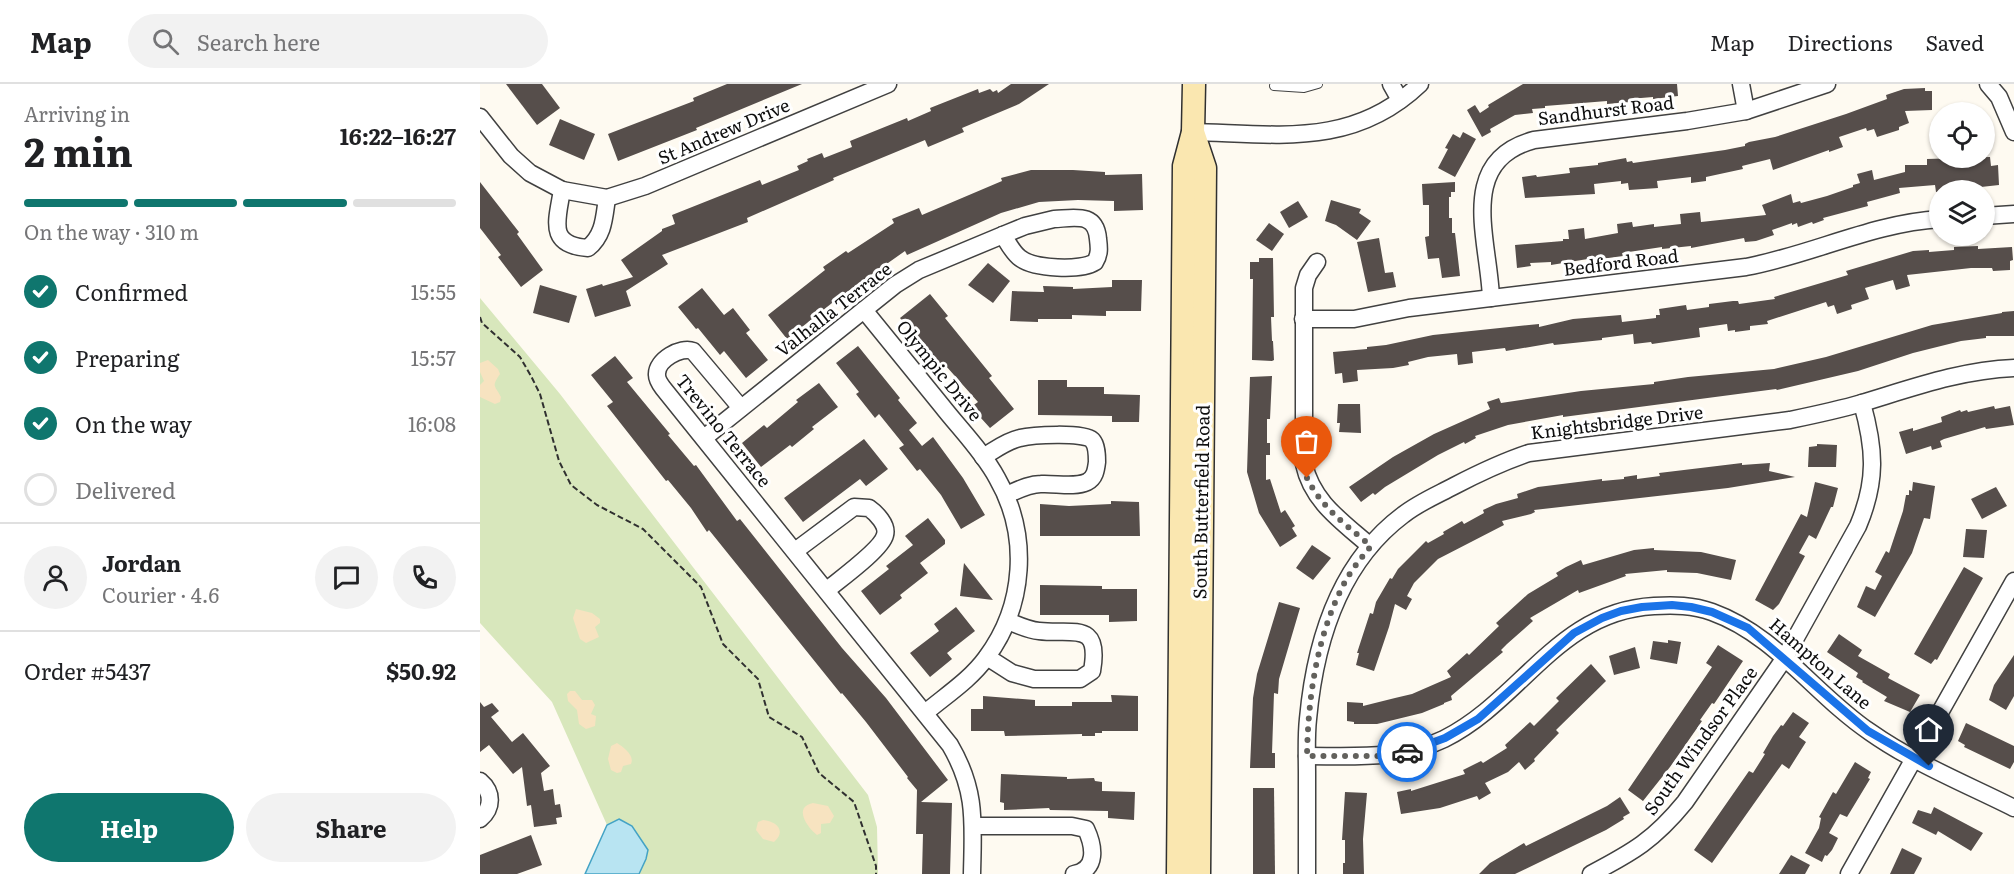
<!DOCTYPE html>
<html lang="en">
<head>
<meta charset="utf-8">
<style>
  body { margin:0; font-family:Literata,serif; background:#f2f2f2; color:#202124; height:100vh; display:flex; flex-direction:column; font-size:22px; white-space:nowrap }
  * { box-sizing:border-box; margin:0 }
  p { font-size:20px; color:#757577 }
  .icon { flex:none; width:33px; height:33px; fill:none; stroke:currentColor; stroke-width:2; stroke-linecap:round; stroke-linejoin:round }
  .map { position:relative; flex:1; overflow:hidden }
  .sheet { display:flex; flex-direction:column; background:#fff; width:480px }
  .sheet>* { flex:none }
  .buttons { position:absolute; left:1449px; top:18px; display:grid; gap:12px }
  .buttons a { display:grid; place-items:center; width:66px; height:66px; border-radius:50%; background:#fff; box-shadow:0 2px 4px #0004; font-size:30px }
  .pin { position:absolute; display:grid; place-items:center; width:51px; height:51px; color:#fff; margin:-62px -26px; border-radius:50% 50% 50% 0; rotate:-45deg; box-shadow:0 0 6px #0007 }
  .pin .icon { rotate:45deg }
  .courier { position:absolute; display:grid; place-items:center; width:60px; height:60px; margin:-30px; border:4px solid #1a73e8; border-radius:50%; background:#fff; color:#222; box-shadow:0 2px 8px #0007 }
  .summary em { font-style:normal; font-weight:700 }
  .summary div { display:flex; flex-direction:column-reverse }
  .summary { display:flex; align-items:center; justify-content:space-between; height:102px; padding:0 24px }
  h1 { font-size:39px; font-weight:700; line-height:45px }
  .bar { display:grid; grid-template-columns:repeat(4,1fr); gap:9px 6px; align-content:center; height:72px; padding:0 24px }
  .bar i { height:8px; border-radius:4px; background:#e0e0e0 }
  .bar .current { background:#0f766e }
  .bar p { grid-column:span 4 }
  .line { display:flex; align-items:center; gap:15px; padding:0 24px; border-top:2px solid #e0e0e0 }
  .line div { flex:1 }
  .round { display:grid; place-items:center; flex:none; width:63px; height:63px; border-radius:32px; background:#f2f2f2 }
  ol { padding:0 24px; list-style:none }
  li { display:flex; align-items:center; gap:18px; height:66px }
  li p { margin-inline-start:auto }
  li .icon { padding:6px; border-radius:50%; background:#0f766e; color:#fff; stroke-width:4 }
  li:last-child { color:#757577 }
  li i { width:33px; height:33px; border:3px solid #e0e0e0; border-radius:50% }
  .button { display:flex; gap:12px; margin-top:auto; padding:12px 24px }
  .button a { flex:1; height:69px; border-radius:36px; background:#0f766e; color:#fff; font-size:24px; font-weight:700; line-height:69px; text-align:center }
  .button a+a { background:#f2f2f2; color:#202124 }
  header { display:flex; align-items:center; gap:36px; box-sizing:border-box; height:84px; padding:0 30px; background:#fff; border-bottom:2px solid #e0e0e0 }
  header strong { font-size:28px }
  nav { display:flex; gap:33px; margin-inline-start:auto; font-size:21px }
  .search { width:420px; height:54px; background:#f2f2f2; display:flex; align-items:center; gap:15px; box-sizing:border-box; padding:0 21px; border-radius:33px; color:#757577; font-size:22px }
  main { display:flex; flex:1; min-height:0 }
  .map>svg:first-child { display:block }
  .green { fill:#d8e7bc }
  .sand { fill:#f7e3c0 }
  .water { fill:#b8e4f2; stroke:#44a3c5; stroke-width:1.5 }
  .building { fill:#564e4b }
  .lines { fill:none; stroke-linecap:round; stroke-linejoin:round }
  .lane-casing { stroke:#414141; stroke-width:10 }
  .street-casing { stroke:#414141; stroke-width:19 }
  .secondary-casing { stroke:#303030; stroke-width:25 }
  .path { stroke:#303030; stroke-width:2; stroke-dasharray:6 3; stroke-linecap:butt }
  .lane { stroke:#fff; stroke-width:8 }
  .street { stroke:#fff; stroke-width:16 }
  .secondary { stroke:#fae7b0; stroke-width:22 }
  .done { stroke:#62615d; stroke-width:6; stroke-dasharray:0 10.8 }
  .route { stroke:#1a73e8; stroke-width:8 }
  .labels { text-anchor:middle; stroke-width:6; stroke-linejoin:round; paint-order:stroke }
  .street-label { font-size:18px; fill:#0e0e0e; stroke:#fff }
</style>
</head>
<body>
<header>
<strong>Map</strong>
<div class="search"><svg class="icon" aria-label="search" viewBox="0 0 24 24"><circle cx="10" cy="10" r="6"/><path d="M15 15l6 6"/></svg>Search here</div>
<nav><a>Map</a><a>Directions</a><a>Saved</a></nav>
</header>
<main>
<section class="sheet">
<div class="summary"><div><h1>2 min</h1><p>Arriving in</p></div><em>16:22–16:27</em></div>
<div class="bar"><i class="current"></i><i class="current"></i><i class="current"></i><i></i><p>On the way · 310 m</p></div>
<ol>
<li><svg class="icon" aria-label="check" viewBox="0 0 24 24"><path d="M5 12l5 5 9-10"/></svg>Confirmed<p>15:55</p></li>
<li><svg class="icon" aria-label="check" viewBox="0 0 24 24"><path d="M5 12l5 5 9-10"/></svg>Preparing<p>15:57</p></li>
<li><svg class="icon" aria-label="check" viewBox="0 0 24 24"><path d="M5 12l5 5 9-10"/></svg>On the way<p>16:08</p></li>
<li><i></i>Delivered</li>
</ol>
<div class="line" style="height:108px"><a class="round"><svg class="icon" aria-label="person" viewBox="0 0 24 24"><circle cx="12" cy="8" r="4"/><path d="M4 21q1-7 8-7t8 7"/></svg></a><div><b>Jordan</b><p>Courier · 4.6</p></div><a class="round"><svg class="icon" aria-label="chat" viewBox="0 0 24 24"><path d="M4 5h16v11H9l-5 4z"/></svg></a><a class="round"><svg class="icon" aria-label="phone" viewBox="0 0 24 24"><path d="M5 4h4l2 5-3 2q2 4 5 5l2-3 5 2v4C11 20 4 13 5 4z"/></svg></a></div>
<div class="line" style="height:78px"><div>Order #5437</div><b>$50.92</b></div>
<div class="button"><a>Help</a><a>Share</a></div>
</section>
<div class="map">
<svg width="1534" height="790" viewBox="0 0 1534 790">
  <rect width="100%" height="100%" fill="#fefaf1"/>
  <polygon class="green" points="0,214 80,310 388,711 397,743 398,790 105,790 127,741 72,618 0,539"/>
  <g class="sand">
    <path d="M8 276 18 285 20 290C11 303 15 301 21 313L20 318 15 320 0 313V301L4 297 0 288V279Z"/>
    <polygon points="96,525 112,529 120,535 120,539 115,543 119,553 106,559 100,555 93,534"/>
    <polygon points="90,607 95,607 102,616 112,616 115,621 111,630 116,632 115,642 106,645 99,640 97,626 88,617 87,610"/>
    <path d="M137 659C143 663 155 671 151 680L143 682 141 688 137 689 131 686 128 675 131 662Z"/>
    <path d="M333 719 348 722 354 732 350 739 341 740V749L337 751C327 743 313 723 333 719Z"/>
    <path d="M283 736C296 737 307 747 294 758L283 755 276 746 278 738Z"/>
  </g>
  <polygon class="water" points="139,735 152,742 168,766 166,775 159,790 105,790 127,741"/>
  <g class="building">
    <polygon points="26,0 62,0 80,24 57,41"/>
    <polygon points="247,0 322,0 216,44 217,46 138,77 128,50 214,17 213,14"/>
    <polygon points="531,0 569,0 539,20 482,44 484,48 448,63 445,56 353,94 354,96 267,134 268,138 182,171 188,180 146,207 151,222 115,233 106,205 122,200 123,202 153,193 141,176 182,147 182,145 195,140 192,131 280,96 282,101 309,90 319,86 317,82 328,77 327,75 342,69 344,74 372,63 370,57 427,34 428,37 451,27 450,24 498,5 499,9 510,5 513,8 517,6 518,9"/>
    <polygon points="1043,0 1197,0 1198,12 1173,15 1173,13 1149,15 1150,18 1127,20 1127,17 1065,22 1065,24 1052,25 1053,29 1035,31 1010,45 1011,48 1002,53 987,26 995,21 1000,29 1009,23 1008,21"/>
    <polygon points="1445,4 1445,7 1452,7 1452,26 1425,27 1429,39 1419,43 1419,46 1397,53 1394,45 1387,47 1386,44 1359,53 1363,63 1349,68 1349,66 1293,86 1290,75 1262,82 1263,85 1226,93 1226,97 1211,99 1211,93 1177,97 1178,104 1149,106 1148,99 1141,100 1141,97 1114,100 1115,110 1045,114 1042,93 1056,91 1057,93 1090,89 1089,84 1118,81 1118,79 1146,74 1147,78 1152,77 1153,79 1245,66 1265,62 1265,60 1269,58 1295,53 1366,30 1407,15 1406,11 1424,5"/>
    <polygon points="80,35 115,50 104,76 69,61"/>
    <polygon points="983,48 996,55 975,93 958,84 968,65 965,64 973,50 980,54"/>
    <polygon points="1510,73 1511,82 1518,81 1519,101 1456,108 1455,101 1419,104 1420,109 1387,118 1388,122 1343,134 1344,136 1333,140 1332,138 1318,143 1317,139 1312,141 1312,139 1292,146 1294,151 1276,157 1265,158 1264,154 1211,164 1211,162 1182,165 1182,163 1142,169 1143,172 1121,175 1120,173 1071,181 1071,178 1050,179 1051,182 1037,184 1035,161 1083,157 1083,155 1089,155 1088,146 1104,144 1105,155 1138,149 1137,140 1152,138 1153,143 1174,140 1174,143 1201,140 1200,130 1220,128 1221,138 1286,131 1282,121 1311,110 1313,119 1320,117 1321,119 1347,112 1373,103 1373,101 1380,99 1377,90 1392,86 1394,96 1425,88 1425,81 1447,81 1447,75"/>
    <polygon points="551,86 593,86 625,88 625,91 662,90 663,126 634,127 634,117 598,116 559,118 521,129 427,171 425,167 357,215 307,255 288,231 345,186 343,183 366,167 368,169 414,139 412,135 439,124 442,131 522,97 521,94"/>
    <polygon points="0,98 39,148 37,150 63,186 41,203 18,173 21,171 0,144"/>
    <polygon points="975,98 975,108 971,108 971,113 969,113 969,134 972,134 972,149 975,149 980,192 962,194 959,174 948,175 945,153 949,152 949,121 943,121 942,100"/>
    <polygon points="851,116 881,125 879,129 891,137 877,156 856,141 845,137"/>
    <polygon points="818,117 828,133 809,144 800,128"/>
    <polygon points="789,139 804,150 792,167 776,156"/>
    <polygon points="899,154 905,189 913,188 916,203 888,208 877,158"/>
    <polygon points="1498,162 1498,165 1532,163 1533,176 1530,177 1530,186 1513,187 1512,184 1491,184 1427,191 1430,202 1416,206 1413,196 1385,204 1389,215 1371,221 1372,225 1357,230 1354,221 1348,223 1346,218 1287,237 1288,240 1270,242 1270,246 1255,248 1255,246 1248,247 1247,240 1219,244 1220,253 1172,260 1171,258 1154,260 1153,250 1122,254 1122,256 1074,261 1073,259 1026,267 1025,264 992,268 993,279 978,281 977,270 948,273 928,278 929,281 913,284 877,286 878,297 863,299 862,289 855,290 853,268 887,265 887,263 906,261 953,251 1059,240 1059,243 1093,235 1141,231 1142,238 1176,234 1176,231 1180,231 1179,225 1206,221 1207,226 1229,223 1229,220 1253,217 1258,217 1259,220 1295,215 1294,213 1368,191 1366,187 1433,167 1449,166 1449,168 1474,166 1474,163"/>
    <polygon points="779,174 793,174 794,233 791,233 792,257 793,257 794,276 792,277 772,276 773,195 770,195 770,178 779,178"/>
    <polygon points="508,179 530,197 513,219 488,201"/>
    <polygon points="632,196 662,196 661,227 626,227 626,232 592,231 592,235 558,235 558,238 530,237 532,207 564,208 563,202 593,203 593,205 632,203"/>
    <polygon points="60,201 97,212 89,239 53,229"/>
    <polygon points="222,204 244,231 253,224 270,246 266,249 288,276 266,294 244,267 240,271 218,244 216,245 198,223"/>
    <polygon points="450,210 468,232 465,234 512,292 509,294 534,325 510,344 491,323 498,318 466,282 462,285 420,234"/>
    <polygon points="1534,227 1534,252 1506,252 1506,254 1481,257 1433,269 1378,287 1297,306 1296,305 1083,333 1083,331 1028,341 995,352 996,354 985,360 984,358 958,371 905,403 895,411 893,409 881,418 869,403 913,373 954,350 1010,325 1007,318 1019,314 1021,319 1101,307 1174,300 1174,298 1208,293 1294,285 1346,273 1452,241 1522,229 1522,228"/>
    <polygon points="378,262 420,314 418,316 437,339 429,346 442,362 453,353 483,394 505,431 481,445 461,411 440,385 437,387 419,364 424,361 399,330 395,334 376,310 379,308 356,279"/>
    <polygon points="135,272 153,294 147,298 190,350 188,351 214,382 216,381 257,437 260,435 362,564 406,614 468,696 441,718 472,719 470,790 442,790 443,750 436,750 437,706 427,694 428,693 386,638 362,609 361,610 229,446 227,448 211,424 188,396 186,397 127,322 133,318 111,291"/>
    <polygon points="792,292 790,335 787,335 787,359 790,359 790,371 786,371 786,396 790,395 801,429 805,426 815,442 812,444 817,452 800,463 779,429 767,388 770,293"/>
    <polygon points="558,296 587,296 587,303 624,303 624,310 660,311 659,338 632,338 632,332 558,331"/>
    <polygon points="339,299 358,323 332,343 334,345 312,363 310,361 281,383 262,359 284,341 287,344 318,318 316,316"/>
    <polygon points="858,320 880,320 881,349 859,348 860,339 857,339"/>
    <polygon points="1514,322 1515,325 1530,322 1534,341 1506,345 1505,343 1464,355 1460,357 1462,363 1452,366 1451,362 1426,370 1419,348 1433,344 1433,347 1462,338 1461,333 1480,326 1481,328 1487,326 1488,328"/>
    <polygon points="384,355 408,385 386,402 380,395 323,438 304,414"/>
    <polygon points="1337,360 1357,361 1356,383 1328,383 1329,363 1337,362"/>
    <polygon points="1262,379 1262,381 1290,379 1289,387 1315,393 1248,404 1054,426 1055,428 1051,430 1022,437 1024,441 958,475 934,499 927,512 932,515 926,526 915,520 909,543 894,587 876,581 879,569 877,569 890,529 893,530 896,518 910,494 912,495 918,485 946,457 948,459 964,450 963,448 982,437 984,440 1004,429 1003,426 1016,420 1038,414 1037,410 1058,403 1122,395 1122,397 1144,395 1144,393 1157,391 1157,395 1180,392 1179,389"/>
    <polygon points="1335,398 1358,404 1353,423 1351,423 1336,455 1329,451 1319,469 1325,472 1299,520 1293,526 1275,516 1321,430 1327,433"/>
    <polygon points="1433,398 1455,402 1450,435 1444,434 1432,469 1395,533 1377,523 1386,502 1395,506 1402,492 1395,488 1406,467 1409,469 1423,427 1426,411 1429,411 1429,406 1432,407"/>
    <polygon points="1516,403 1527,422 1502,435 1491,415"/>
    <polygon points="631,417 659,418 660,452 560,452 560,420 589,422 631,420"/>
    <polygon points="448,434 465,456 465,460 440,479 448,489 420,511 422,514 400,531 381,507 409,485 406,482 433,461 425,452"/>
    <polygon points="1486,445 1507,446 1504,474 1483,473"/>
    <polygon points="832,461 851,474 833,496 816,484"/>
    <polygon points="1174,464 1174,466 1221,468 1256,476 1251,496 1217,489 1187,488 1187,486 1145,490 1146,492 1099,509 1098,506 1050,534 1053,537 1027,560 1021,566 1023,568 971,612 972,616 964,619 964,620 942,629 897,640 874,640 874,638 867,637 867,618 883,619 883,622 915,614 932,610 971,593 967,587 987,569 989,571 1019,542 1016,539 1048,510 1078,492 1076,489 1086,483 1101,476 1103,481 1154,466"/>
    <polygon points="484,479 513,516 480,512"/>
    <polygon points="1484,483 1503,494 1457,576 1455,575 1451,580 1434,570"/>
    <polygon points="560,501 622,502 622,505 657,505 657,537 629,538 629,531 560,531"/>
    <polygon points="799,518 820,524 799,595 798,610 794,609 792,669 795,669 795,684 770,684 773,614 777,590"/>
    <polygon points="476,523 495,547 467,569 472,575 450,593 430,569 459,547 454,540"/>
    <polygon points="1359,550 1382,566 1378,572 1410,590 1408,594 1440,611 1430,628 1404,617 1407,613 1382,598 1383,597 1376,593 1378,589 1347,568"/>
    <polygon points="1188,556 1201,558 1197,580 1170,575 1173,557 1188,559"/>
    <polygon points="1238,561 1263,577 1234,620 1232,619 1220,636 1222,637 1190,683 1163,717 1148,706 1232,583 1226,579"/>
    <polygon points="1155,563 1160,584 1134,591 1129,572"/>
    <polygon points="1534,571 1534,612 1526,626 1509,616 1514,601"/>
    <polygon points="1111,580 1126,597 1076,646 1079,649 1054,675 1055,677 1045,686 1039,678 1028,688 1005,699 1011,709 999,716 997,712 960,724 921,730 917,708 931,705 931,707 985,690 983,686 1001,677 1003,679 1027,664 1025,661 1050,638 1054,642 1079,617 1076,614"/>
    <polygon points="631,611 658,612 658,647 622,647 622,649 615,649 615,652 602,652 602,650 525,652 524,647 491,647 491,625 503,625 503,612 555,616 555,622 592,622 592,618 632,618"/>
    <polygon points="0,618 4,623 12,619 19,627 11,633 32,658 43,649 70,682 61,689 64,707 73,705 75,721 80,720 82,733 76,734 77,740 54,743 51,721 47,722 42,683 33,690 9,661 0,668"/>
    <polygon points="1313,628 1329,639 1319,653 1326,658 1309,685 1302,680 1232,779 1214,766 1269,687 1273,689 1285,670 1283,669 1293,652 1301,641 1303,642"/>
    <polygon points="1486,639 1534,662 1534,678 1530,685 1484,663 1485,661 1478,657"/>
    <polygon points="1375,678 1391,688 1388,694 1390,695 1367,733 1360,730 1349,749 1358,754 1352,766 1347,772 1345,771 1342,778 1325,769 1339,744 1341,734 1339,733 1353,708 1356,710"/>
    <polygon points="521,690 587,693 587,695 614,694 615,697 622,698 622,707 655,708 654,736 628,734 628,727 570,726 569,724 524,726 524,719 520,718"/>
    <polygon points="773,704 794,704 795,790 773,790"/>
    <polygon points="865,708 887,709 883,755 884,790 863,790 863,779 865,779 865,756 862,756"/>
    <polygon points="1140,713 1150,729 1143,733 1144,735 1126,746 1035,790 999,790 1010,779 1044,759 1046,762 1127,722"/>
    <polygon points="1454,723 1503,749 1491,767 1458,747 1456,751 1432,739 1438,726 1451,730"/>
    <polygon points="51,751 62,781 37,790 0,790 0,771"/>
    <polygon points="1422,764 1442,774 1441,777 1434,790 1410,790"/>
    <polygon points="1311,771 1330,781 1325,790 1299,790"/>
  </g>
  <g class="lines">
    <defs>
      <polyline id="lane" points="794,2 824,4 838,0"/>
      <g id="street">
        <polyline points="911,0 920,16"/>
        <polyline points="1261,0 1266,27"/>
        <polyline points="1508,0 1519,13 1534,48"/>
        <polyline points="0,33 31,72 50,89 82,106 127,114 165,102 408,0"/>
        <path d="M713 48C798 50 873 64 940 0"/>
        <path d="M82 106C77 137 67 161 108 164 124 151 124 134 127 114"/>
        <polyline points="1504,132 1534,130"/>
        <path d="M574 135C595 134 616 128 618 155 619 163 620 170 615 178 601 187 554 185 540 174 533 169 528 159 523 151L545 142Z"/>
        <path d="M837 178 828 191 824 204V380C832 418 863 438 890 462"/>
        <path d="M1011 214C1009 156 976 77 1054 56L1207 37 1266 27 1347 0"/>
        <path d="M384 226C410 258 436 290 462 322 480 345 503 368 517 394 550 451 545 522 506 574 490 596 465 612 445 629"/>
        <path d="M823 235H874L929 224 1266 183C1331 171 1393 139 1460 135"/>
        <path d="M261 324 213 267C201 262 176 276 177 291 177 296 180 300 183 304L470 661C497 707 493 739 492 790"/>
        <polyline points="224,354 415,201 439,186 523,151"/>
        <path d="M503 373C515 366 526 357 540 354 552 351 603 348 612 356 617 361 617 372 617 378 616 386 615 394 607 398 594 404 575 399 561 400 549 400 538 406 526 411"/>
        <path d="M315 467 374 423 389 424C396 429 408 441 405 451 402 465 359 496 347 506"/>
        <path d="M507 573 532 589 554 595H600L612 587C621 536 593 551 559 547 548 546 538 541 528 537"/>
        <path d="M827 672C874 672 921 676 964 655 1042 616 1078 527 1174 522 1194 521 1213 521 1232 528 1296 551 1335 611 1390 648 1434 679 1486 700 1534 724"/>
        <path d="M0 697C13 708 13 724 0 735"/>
        <path d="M494 742H592L606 745C614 762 618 786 594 790"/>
        <path d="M827 790C827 757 827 723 827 690 827 672 826 653 828 635 835 559 859 479 923 431 938 419 957 411 974 402 999 389 1022 378 1049 369L1310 336C1334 331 1358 326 1382 319 1432 304 1481 286 1534 284"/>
        <path d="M1111 790C1153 768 1174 756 1205 718L1304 575 1378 442C1397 397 1395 365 1382 319"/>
        <polyline points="1369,790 1534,497"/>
      </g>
      <g id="secondary">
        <polyline points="713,48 725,84 719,790"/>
        <polyline points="698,790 704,82 713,48 714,0"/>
      </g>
    </defs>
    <use href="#lane" class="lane-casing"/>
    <use href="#street" class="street-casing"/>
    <use href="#secondary" class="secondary-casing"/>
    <polyline class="path" points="0,233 2,239 40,273 51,292 60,310 79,377 91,401 117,421 163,445 221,503 243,560 278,595 289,633 322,653 339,689 374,718 396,782 396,790"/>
    <use href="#lane" class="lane"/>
    <use href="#street" class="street"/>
    <use href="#secondary" class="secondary"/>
  </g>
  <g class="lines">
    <path class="done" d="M827 394C842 424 865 440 891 462 882 473 873 484 866 496 837 549 828 613 827 672H909L927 668"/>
    <polyline class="route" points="927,668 965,654 998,635 1094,549 1122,534 1141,527 1162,523 1192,521 1211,523 1232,528 1268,544 1388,647 1449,682"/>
  </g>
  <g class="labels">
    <g class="street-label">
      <text transform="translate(1126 27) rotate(-7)" y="6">Sandhurst Road</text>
      <text transform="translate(244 48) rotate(-23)" y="6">St Andrew Drive</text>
      <text transform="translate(1141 179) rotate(-7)" y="6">Bedford Road</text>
      <text transform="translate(354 226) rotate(-38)" y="6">Valhalla Terrace</text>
      <text transform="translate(459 287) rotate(51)" y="6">Olympic Drive</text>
      <text transform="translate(1137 339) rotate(-7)" y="6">Knightsbridge Drive</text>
      <text transform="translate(243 347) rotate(51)" y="6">Trevino Terrace</text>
      <text transform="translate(722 418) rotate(-89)" y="6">South Butterfield Road</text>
      <text transform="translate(1340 580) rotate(41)" y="6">Hampton Lane</text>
      <text transform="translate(1221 657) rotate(-54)" y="6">South Windsor Place</text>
    </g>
  </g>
</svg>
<div class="buttons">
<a><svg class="icon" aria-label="locate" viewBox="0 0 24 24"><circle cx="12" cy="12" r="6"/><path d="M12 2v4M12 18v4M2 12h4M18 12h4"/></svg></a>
<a><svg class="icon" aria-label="layers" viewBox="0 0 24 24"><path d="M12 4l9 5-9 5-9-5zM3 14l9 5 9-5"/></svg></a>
</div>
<div class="pin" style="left:827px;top:394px;background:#ea580c"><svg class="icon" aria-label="bag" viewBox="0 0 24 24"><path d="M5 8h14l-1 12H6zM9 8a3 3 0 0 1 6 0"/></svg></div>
<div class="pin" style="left:1449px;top:682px;background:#1f2937"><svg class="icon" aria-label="home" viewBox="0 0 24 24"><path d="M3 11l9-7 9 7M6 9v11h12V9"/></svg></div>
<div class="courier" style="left:927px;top:668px"><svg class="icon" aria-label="car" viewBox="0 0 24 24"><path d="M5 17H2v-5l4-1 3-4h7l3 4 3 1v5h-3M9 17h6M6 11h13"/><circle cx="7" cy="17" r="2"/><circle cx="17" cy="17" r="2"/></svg></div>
</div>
</main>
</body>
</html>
